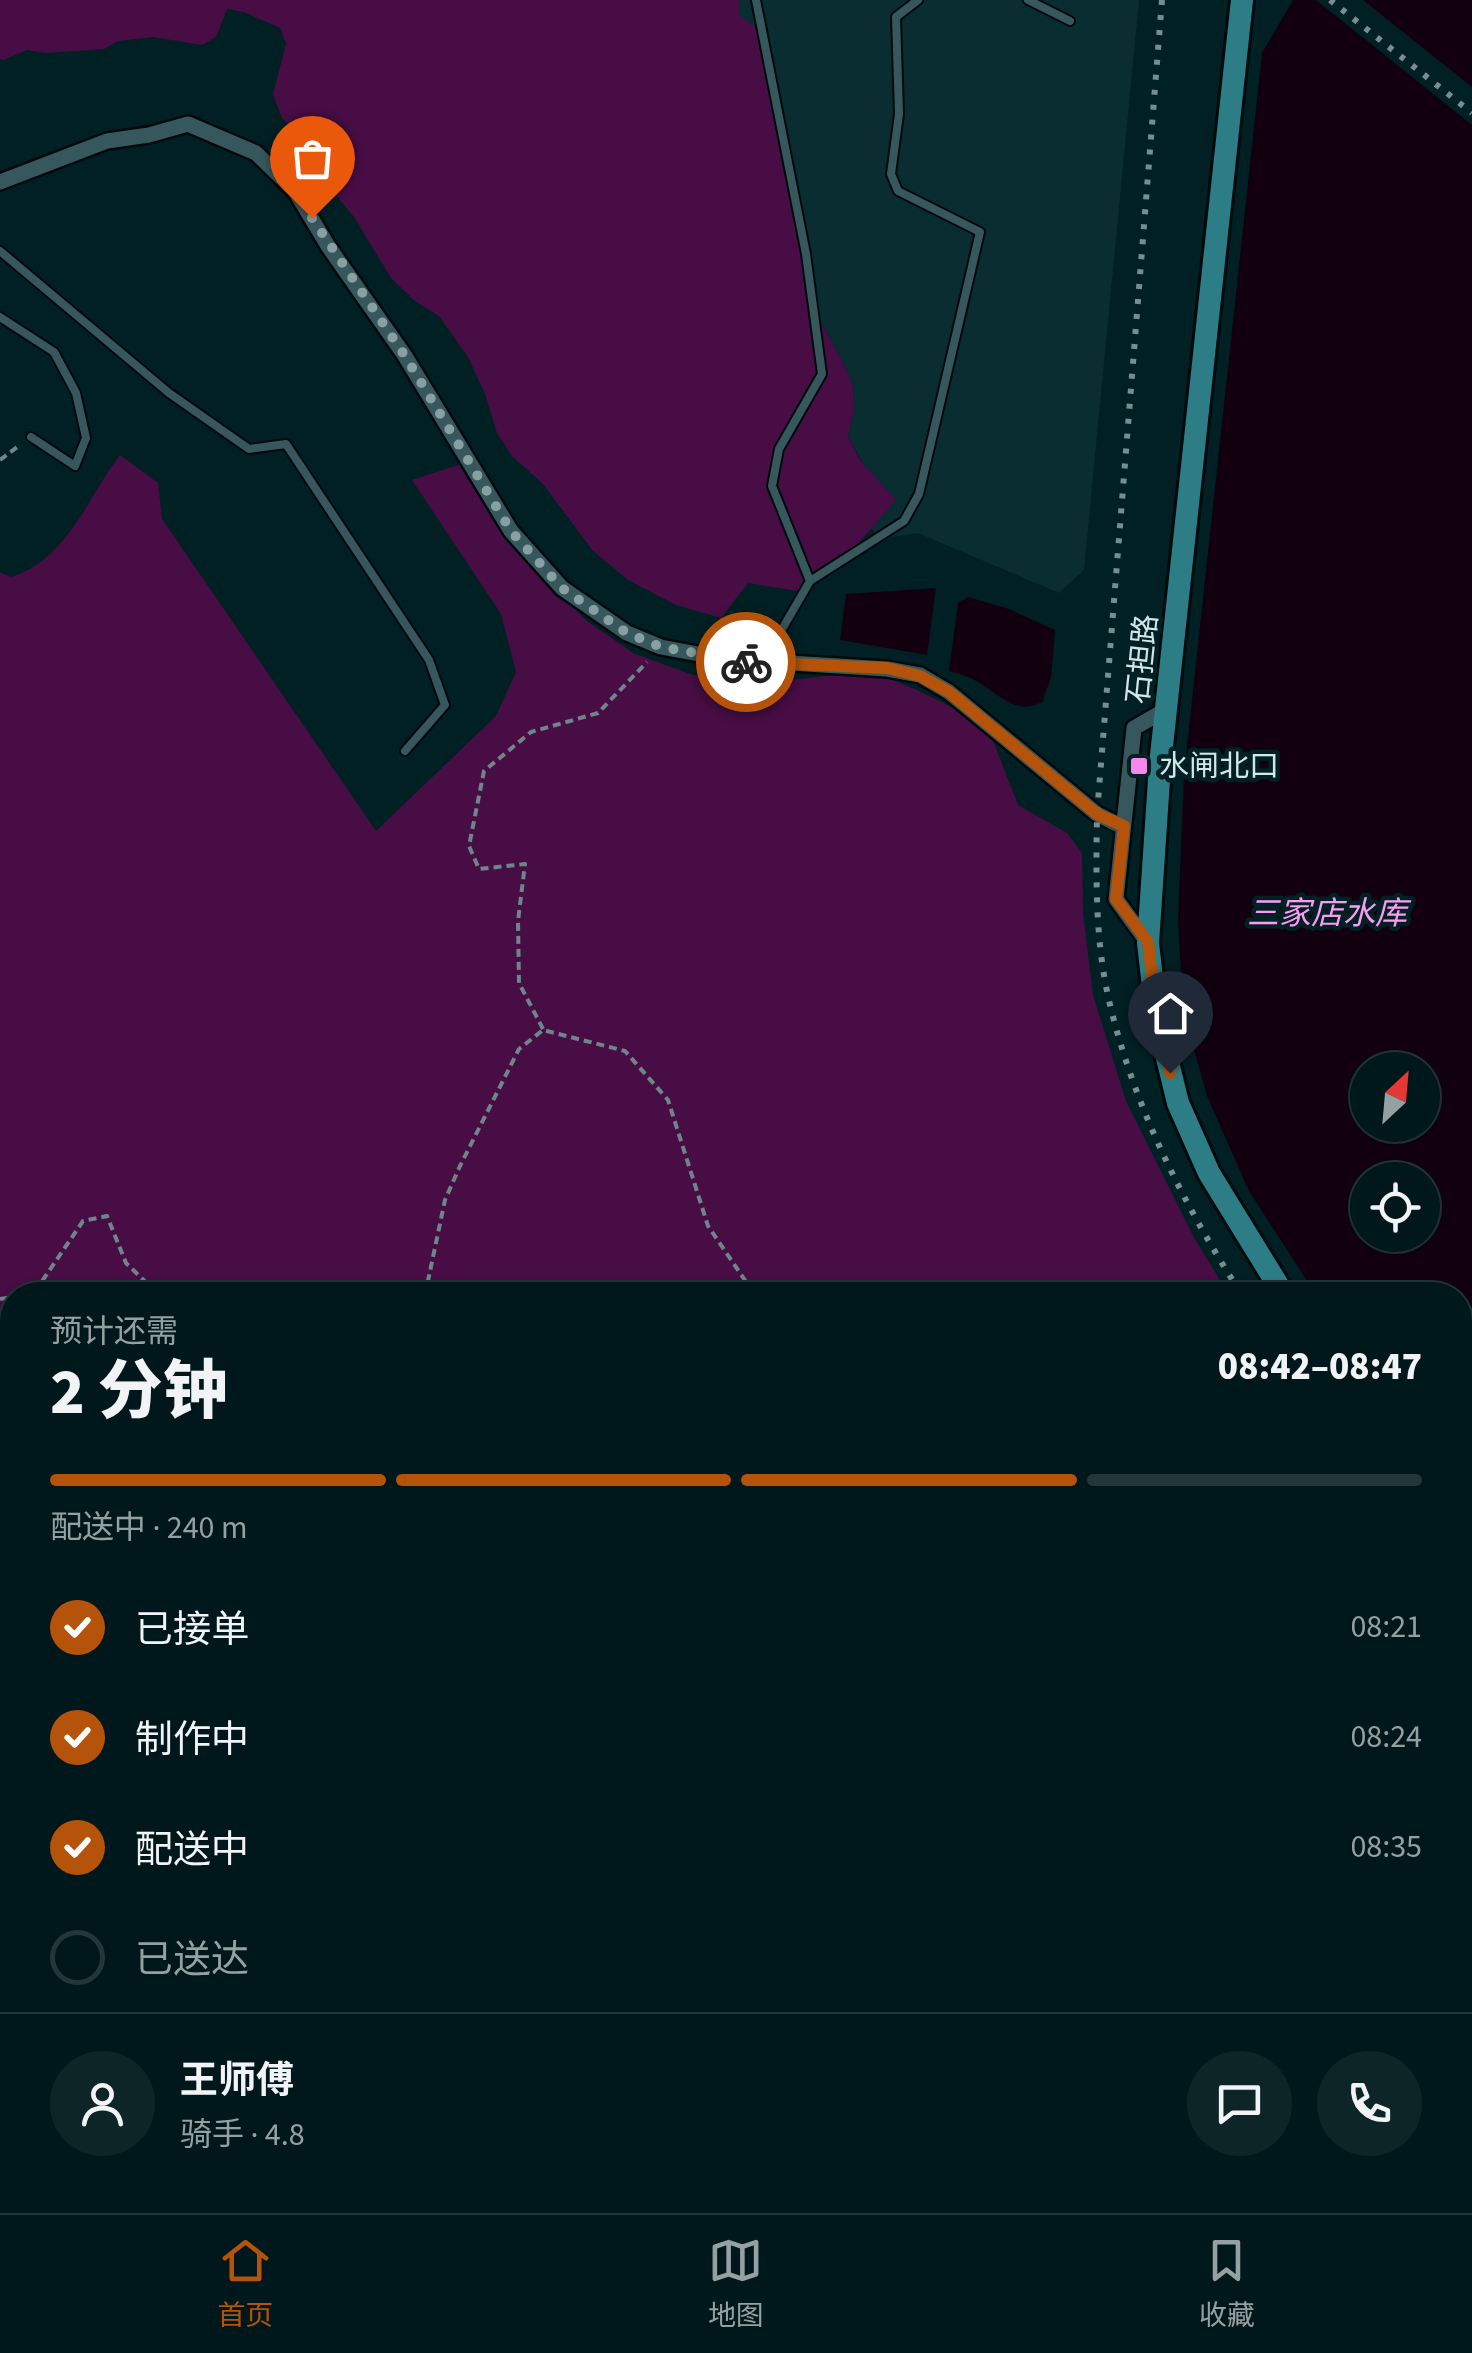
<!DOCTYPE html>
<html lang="zh">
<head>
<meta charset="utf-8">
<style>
  body { margin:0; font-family:"Source Sans 3","Noto Sans SC",sans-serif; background:#0e2528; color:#f1f3f6; height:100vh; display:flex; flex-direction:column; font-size:38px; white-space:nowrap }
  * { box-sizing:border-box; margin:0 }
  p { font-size:32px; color:#95a0a3 }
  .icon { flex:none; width:55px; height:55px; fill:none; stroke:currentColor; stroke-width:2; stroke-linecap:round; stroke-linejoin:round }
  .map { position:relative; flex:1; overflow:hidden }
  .drawer { position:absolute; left:0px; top:1282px; width:1472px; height:932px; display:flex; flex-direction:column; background:#00181b; border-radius:40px 40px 0 0; box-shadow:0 2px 8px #0004,0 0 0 2px #22373a }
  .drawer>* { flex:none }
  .needle { width:65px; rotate:26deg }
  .buttons { position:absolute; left:1350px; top:1052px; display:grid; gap:20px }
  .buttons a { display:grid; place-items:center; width:90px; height:90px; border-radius:50%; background:#00181b; box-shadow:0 2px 8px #0004,0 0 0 2px #22373a; font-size:50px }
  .pin { position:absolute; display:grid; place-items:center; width:85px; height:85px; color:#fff; margin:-102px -42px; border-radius:50% 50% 50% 0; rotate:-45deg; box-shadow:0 0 10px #0007 }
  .pin .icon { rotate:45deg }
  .courier { position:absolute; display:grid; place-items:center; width:100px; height:100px; margin:-50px; border:8px solid #b45309; border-radius:50%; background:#fff; color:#222; box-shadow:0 2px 12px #0007 }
  .headline em { font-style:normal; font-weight:800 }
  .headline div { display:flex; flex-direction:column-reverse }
  .headline { display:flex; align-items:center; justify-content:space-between; height:170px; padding:0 50px }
  h1 { font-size:65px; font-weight:800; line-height:75px }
  .bar { display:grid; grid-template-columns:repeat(4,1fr); gap:15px 10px; align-content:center; height:120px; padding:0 50px }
  .bar i { height:12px; border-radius:8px; background:#22373a }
  .bar .on { background:#b45309 }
  .bar p { grid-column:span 4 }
  .line { display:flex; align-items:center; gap:25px; padding:0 50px; border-top:2px solid #22373a }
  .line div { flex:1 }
  .round { display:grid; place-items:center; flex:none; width:105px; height:105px; border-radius:52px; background:#0e2528 }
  ol { padding:0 50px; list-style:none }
  li { display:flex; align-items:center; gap:30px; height:110px }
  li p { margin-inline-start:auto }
  li .icon { padding:10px; border-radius:50%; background:#b45309; color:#fff; stroke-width:4 }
  li:last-child { color:#95a0a3 }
  li i { width:55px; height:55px; border:5px solid #22373a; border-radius:50% }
  .dock { display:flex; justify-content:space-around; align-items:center; height:140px; border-top:2px solid #22373a; background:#00181b; font-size:28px; color:#95a0a3 }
  .dock a { display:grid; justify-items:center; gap:5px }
  .dock .on { color:#b45309 }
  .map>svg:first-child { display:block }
  .built { fill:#0a2d31 }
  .green { fill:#480d45 }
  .water { fill:#120011; fill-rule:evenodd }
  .pier { fill:#002024 }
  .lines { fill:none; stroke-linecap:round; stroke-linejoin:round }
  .service-casing { stroke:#00090c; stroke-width:12 }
  .minor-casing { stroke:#00090c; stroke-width:20 }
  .primary-casing { stroke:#00090c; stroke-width:28 }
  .path { stroke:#6e868a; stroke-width:4; stroke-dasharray:8 5; stroke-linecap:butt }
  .service { stroke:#36585d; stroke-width:8 }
  .minor { stroke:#36585d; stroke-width:15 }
  .primary { stroke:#2c7d86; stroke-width:22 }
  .rail { stroke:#768e92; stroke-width:6; stroke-dasharray:5 10; stroke-linecap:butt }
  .done { stroke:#89a0a3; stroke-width:10; stroke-dasharray:0 18 }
  .route { stroke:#b45309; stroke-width:12 }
  .poi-dot { fill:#f688ed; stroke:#002024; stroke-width:4 }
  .labels { text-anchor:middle; stroke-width:9; stroke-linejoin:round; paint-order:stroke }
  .street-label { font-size:30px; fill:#d3e5e8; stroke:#002024 }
  .poi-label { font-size:30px; fill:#d3e5e8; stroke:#002024; text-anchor:start }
  .water-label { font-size:32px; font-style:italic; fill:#f99cf0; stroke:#002024 }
</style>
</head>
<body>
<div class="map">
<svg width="1472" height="2213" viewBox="0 0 1472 2213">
  <rect width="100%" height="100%" fill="#002024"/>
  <polygon class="built" points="740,0 1139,0 1084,570 1059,593 918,533 882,539 871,528 896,500 863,464 848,436 854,410 853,386 842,360 814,311 738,15"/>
  <g class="green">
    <polygon points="0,0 740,0 739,15 766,36 814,311 842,360 853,386 854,410 848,436 860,460 896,500 837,568 798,591 748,583 721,618 676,605 628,580 593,551 543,484 512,456 497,433 485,394 468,357 439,316 416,302 391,278 354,217 315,169 309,148 282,118 273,94 286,44 280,28 244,12 227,9 216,37 202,45 153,37 118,41 104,49 45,53 27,50 3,60 0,59"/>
    <path d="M120 455 158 483 162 519 376 831 496 716 516 672 501 614 412 480 461 464 538 572 587 621 633 653 690 674 742 685 827 676 860 667 915 689 967 715 990 733 1018 805 1067 833 1082 853 1083 913 1093 995 1126 1101 1193 1236 1229 1295H12V2202H1460V1701L1472 1740V2213H0V572L11 577C67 560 87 498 120 455Z"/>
  </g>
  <g class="water">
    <path d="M1293 0H1472V1535L1460 1517V1295H1316L1249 1191 1207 1096 1183 1010 1178 919 1184 774 1262 53ZM1368 1070H1422V1125H1368ZM1368 1180H1422V1235H1368Z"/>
    <polygon points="936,588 927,655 840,640 846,594"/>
    <path d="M968 597 1009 609 1055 630 1051 678 1042 702C1017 715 1002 697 981 684 971 677 960 674 949 671L958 603Z"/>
  </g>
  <polygon class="pier" points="1316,0 1363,0 1472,87 1472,125"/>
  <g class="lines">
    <defs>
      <g id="service">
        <polyline points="756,0 806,254 822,374 779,449 772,486 810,581 763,662"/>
        <polyline points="1028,0 1070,21"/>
        <polyline points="0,251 169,393 249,449 286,444 429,660 445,705 405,751"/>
        <polyline points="0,317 54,352 76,393 86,438 75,466 31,437"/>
        <polyline points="810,581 904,521 919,494 980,232 898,191 891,174 899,114 896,17 918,0"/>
      </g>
      <g id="minor">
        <polyline points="0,182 107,141 149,135 188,124 256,153 295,191 328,246 405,356 511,531 562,588 627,633 661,647 725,659 887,669 920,675 949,692 1097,814 1123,827"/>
        <polyline points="1148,943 1116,899 1134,728 1167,709"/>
      </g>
      <g id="primary">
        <polyline points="1242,0 1160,765 1148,943 1156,1013 1178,1103 1209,1173 1284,1295"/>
        <polyline points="1460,1567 1472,1590"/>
      </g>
    </defs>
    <use href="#service" class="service-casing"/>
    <use href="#minor" class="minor-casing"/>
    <use href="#primary" class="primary-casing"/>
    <g class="path">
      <polyline points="0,460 20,445"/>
      <polyline points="543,1029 519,983 518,921 525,864 479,869 469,846 484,771 531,732 598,713 647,662"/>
      <polyline points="23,1295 34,1293 83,1221 107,1216 126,1263 159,1295"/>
      <polyline points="425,1295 445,1200 460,1166 519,1049 543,1030 625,1051 668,1100 708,1226 755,1295"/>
      <polyline points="0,1299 12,1297"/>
      <polyline points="0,1484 12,1485"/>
      <polyline points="0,1605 12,1602"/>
      <polyline points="0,1901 12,1893"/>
      <polyline points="663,2202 683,2213"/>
      <polyline points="165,2213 171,2202"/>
      <polyline points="330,2213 344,2202"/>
      <polyline points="850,2213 861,2202"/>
      <polyline points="1077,2213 1079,2202"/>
    </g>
    <use href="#service" class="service"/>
    <use href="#minor" class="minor"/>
    <use href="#primary" class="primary"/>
    <g class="rail">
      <path d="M1162 0 1097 814C1096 875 1095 937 1108 996 1132 1103 1183 1204 1242 1295"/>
      <polyline points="1330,0 1472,113"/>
      <polyline points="1460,1648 1472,1672"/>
    </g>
  </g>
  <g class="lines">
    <polyline class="done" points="312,218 405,356 511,531 562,588 627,633 661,647 746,662"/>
    <polyline class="route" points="746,662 887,668 920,676 949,692 1097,814 1124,826 1116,899 1148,942 1156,1012 1170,1073"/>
  </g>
  <rect class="poi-dot" x="1129" y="756" width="20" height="20" rx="5"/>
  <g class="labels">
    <g class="street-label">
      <text transform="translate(1142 659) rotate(-84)" y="10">石担路</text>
    </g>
    <g class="poi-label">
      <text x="1159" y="776">水闸北口</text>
    </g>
    <g class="water-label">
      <text x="1327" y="924">三家店水库</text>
    </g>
  </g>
</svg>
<div class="buttons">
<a><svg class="needle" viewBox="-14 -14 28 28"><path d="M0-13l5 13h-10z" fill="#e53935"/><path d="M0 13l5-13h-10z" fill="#95a0a3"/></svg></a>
<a><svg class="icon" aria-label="locate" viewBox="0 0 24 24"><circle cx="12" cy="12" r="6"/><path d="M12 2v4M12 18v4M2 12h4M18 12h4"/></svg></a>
</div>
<div class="pin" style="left:312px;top:218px;background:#ea580c"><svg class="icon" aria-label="bag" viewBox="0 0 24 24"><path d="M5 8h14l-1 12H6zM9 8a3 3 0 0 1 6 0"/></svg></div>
<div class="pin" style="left:1170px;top:1073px;background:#1f2937"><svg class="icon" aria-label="home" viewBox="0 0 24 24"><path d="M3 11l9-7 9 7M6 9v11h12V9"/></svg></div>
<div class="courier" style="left:746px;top:662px"><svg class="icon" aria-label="bike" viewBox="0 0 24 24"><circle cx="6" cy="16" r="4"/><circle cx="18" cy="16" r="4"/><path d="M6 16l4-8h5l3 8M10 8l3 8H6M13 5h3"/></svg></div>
<section class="drawer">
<div class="headline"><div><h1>2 分钟</h1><p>预计还需</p></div><em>08:42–08:47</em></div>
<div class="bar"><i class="on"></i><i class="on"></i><i class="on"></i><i></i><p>配送中 · 240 m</p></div>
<ol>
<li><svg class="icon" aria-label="check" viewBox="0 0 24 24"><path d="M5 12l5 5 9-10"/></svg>已接单<p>08:21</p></li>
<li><svg class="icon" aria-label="check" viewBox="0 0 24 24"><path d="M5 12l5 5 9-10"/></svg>制作中<p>08:24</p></li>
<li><svg class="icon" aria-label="check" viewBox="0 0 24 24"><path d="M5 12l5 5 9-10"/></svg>配送中<p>08:35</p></li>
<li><i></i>已送达</li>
</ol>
<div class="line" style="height:180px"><a class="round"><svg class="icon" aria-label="person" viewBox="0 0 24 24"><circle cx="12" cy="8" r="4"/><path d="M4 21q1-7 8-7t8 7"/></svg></a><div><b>王师傅</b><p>骑手 · 4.8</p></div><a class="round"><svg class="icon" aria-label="chat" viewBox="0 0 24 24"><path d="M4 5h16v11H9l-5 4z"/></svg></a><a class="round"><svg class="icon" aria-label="phone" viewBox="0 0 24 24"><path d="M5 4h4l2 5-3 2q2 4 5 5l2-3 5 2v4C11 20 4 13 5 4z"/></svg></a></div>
</section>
</div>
<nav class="dock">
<a class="on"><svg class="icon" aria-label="home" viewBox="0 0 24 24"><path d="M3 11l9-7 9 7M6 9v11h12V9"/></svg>首页</a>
<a><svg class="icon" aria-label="map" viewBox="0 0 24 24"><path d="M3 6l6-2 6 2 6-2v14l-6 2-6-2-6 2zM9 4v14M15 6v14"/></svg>地图</a>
<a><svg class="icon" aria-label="saved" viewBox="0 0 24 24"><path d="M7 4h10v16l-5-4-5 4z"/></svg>收藏</a>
</nav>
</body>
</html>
